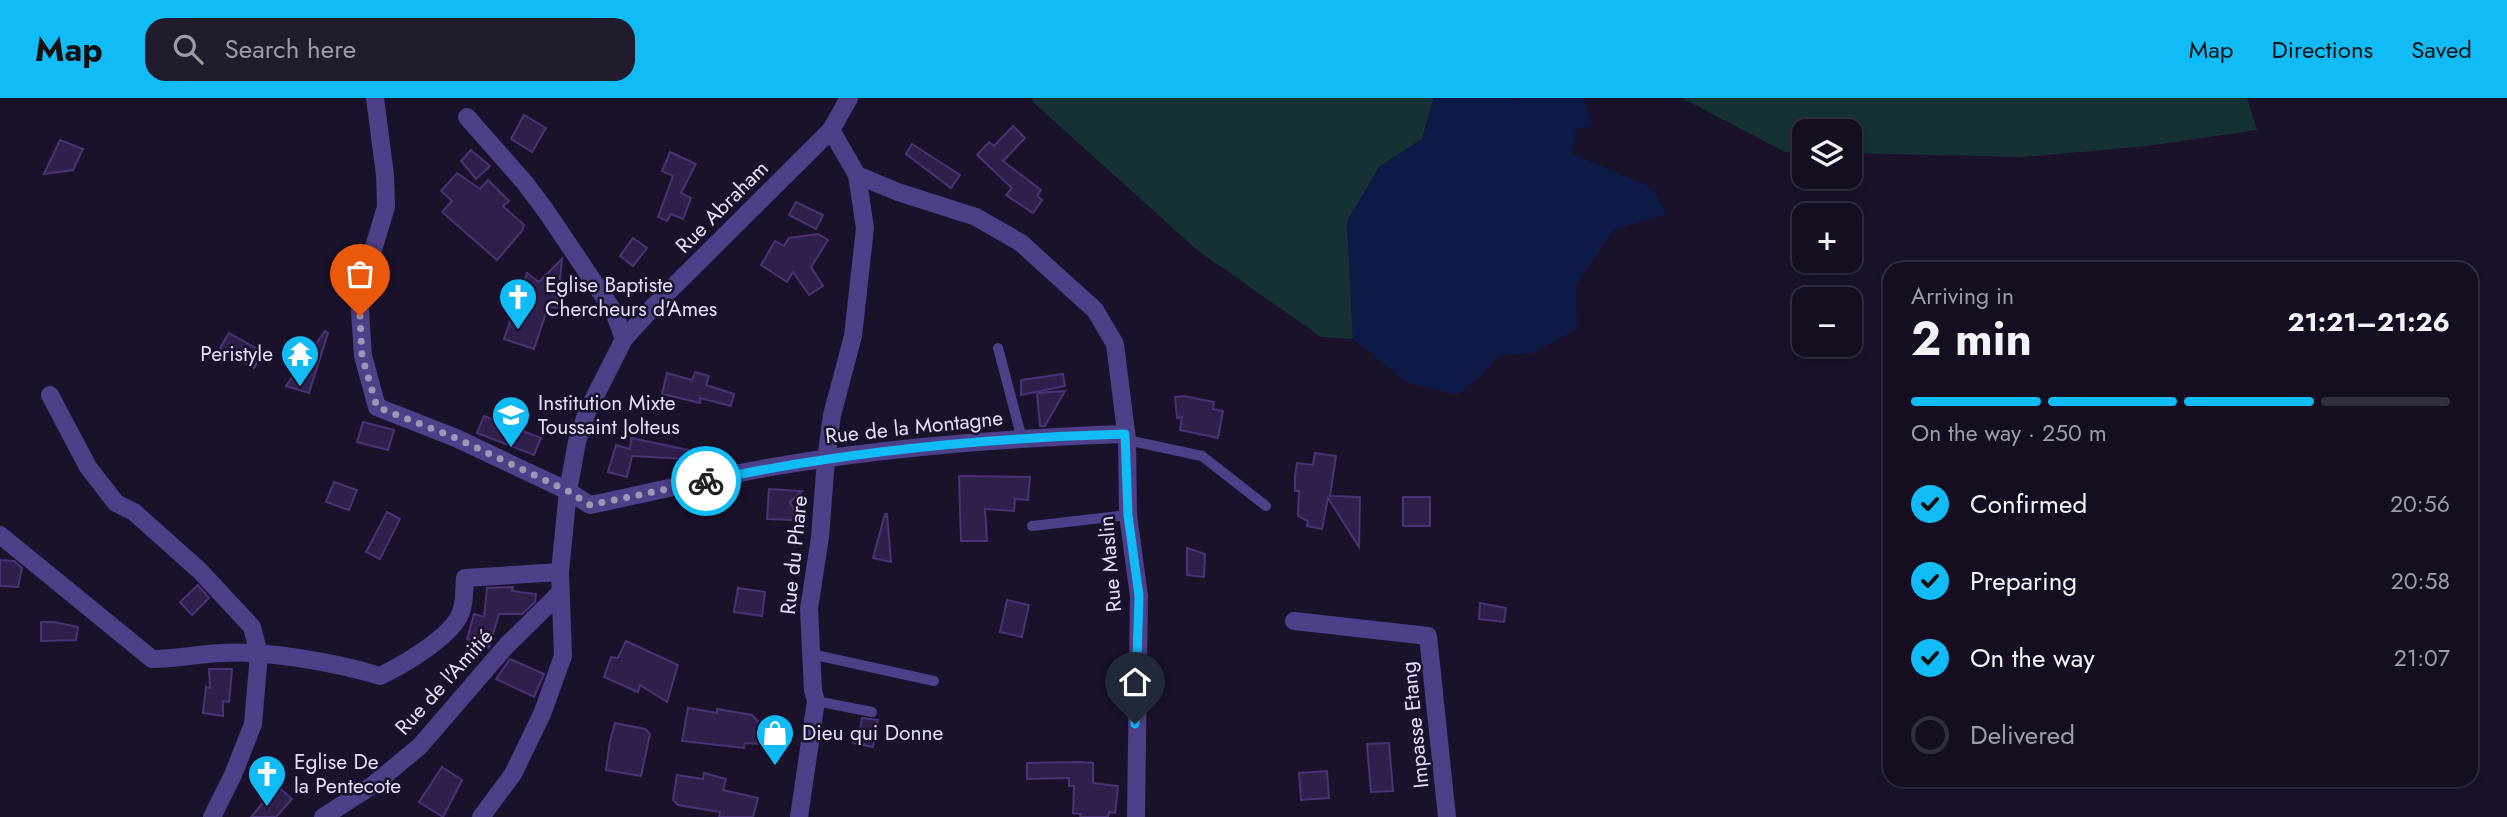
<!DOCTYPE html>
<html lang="en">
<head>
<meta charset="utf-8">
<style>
  body { margin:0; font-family:Jost,sans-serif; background:#211c2d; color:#f1f3f6; height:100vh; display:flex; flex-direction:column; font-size:26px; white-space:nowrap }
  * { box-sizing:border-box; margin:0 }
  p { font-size:23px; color:#9d9ca5 }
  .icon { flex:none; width:38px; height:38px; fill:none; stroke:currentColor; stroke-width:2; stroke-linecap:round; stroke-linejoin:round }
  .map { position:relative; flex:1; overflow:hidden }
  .side { position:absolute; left:1883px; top:164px; width:595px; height:525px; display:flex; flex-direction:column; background:#140e20; border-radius:21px; box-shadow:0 4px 10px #0003,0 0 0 2px #332e3e }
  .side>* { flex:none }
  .tools { position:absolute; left:1792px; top:21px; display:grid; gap:14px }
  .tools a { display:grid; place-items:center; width:70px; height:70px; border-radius:14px; background:#140e20; box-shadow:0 4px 10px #0003,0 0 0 2px #332e3e; font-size:35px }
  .pin { position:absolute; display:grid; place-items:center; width:60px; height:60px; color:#fff; margin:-72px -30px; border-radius:50% 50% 50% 0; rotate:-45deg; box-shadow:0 0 7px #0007 }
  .pin .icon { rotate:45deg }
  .courier { position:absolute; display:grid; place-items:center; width:70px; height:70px; margin:-35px; border:5px solid #11bbf6; border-radius:50%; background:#fff; color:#222; box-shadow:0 2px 9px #0007 }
  .headline em { font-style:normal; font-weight:700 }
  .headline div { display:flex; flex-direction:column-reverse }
  .headline { display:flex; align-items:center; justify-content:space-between; height:119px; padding:0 28px }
  h1 { font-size:46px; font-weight:700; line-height:52px }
  .bar { display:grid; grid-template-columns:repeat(4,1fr); gap:10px 7px; align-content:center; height:84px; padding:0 28px }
  .bar i { height:9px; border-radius:5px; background:#332e3e }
  .bar .active { background:#11bbf6 }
  .bar p { grid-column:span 4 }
  ol { padding:0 28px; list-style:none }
  li { display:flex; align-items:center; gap:21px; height:77px }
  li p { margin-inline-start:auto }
  li .icon { padding:7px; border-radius:50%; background:#11bbf6; color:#111; stroke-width:4 }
  li:last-child { color:#9d9ca5 }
  li i { width:38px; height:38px; border:4px solid #332e3e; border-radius:50% }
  header { display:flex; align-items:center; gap:42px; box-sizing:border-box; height:98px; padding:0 35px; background:#11bbf6; color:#111 }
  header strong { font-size:33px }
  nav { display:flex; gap:38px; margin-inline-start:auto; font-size:24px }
  .search { width:490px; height:63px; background:#211c2d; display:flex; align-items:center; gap:18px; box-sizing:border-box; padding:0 24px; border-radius:21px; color:#9d9ca5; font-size:26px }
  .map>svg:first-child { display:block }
  .green { fill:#153134 }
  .water { fill:#0d1a48 }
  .building { fill:#2f1f4b; stroke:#4a3276; stroke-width:2 }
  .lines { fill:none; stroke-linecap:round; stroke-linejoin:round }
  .service { stroke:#4d3f88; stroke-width:10 }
  .minor { stroke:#4d3f88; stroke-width:18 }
  .done { stroke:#9f96b4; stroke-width:7; stroke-dasharray:0 12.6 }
  .route { stroke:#11bbf6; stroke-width:9 }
  .labels { text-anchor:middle; stroke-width:5; stroke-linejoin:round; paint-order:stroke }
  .street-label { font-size:21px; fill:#e6ddfe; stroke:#1a122b }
  .poi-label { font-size:21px; fill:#e6ddfe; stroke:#1a122b; text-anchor:start }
</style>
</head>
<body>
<header>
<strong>Map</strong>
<div class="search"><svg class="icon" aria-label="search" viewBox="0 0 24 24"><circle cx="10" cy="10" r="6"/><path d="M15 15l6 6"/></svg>Search here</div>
<nav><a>Map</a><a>Directions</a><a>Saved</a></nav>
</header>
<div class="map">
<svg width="2507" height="719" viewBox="0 0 2507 719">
  <rect width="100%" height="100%" fill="#1a122b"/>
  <g class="green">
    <polygon points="1032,0 1434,0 1422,41 1379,69 1347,124 1353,241 1321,239 1197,152 1033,4"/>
    <polygon points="1682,0 2247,0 2257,32 2147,48 2023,59 1850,55 1850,33 1804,33 1804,54 1785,54"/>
  </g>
  <polygon class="water" points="1434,0 1507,0 1519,2 1521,0 1583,0 1593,27 1576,31 1573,56 1653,90 1666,116 1614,132 1576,187 1577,231 1533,255 1499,257 1483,276 1458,297 1406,284 1353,241 1347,124 1379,69 1422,41"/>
  <g class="building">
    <polygon points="524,17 546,30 532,54 511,41"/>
    <polygon points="1013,28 1025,40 1003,63 1041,92 1037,98 1042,102 1033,115 1006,97 1012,90 977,57 989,44 994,48"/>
    <polygon points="60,42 83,51 73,72 44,76"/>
    <polygon points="912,46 960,77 951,90 906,56"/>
    <polygon points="471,52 490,68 476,81 461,63"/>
    <polygon points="670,54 696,66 681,95 691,100 683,121 671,116 667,123 658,119 673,78 662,73"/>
    <polygon points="457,75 480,91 488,82 509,103 503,108 524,127 522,133 497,162 442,114 452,103 441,93"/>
    <polygon points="796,104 823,117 816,131 789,117"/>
    <polygon points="818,136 828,142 811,169 823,188 809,197 793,174 787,184 761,167 775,143 784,148 789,140"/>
    <polygon points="633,140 647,150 633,168 620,158"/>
    <polygon points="562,161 557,210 548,209 534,251 504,241 527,175 539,184"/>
    <polygon points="325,233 328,235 309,295 286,288"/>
    <polygon points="229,235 263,254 254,270 220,250"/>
    <polygon points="695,274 709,278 706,287 734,296 731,308 700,300 700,305 662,296 667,275 692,282"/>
    <polygon points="1063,276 1065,288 1021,297 1021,282"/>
    <polygon points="1065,293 1045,328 1040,328 1037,295"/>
    <polygon points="1184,298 1214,304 1213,311 1223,313 1218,340 1180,332 1182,319 1177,320 1175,299"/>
    <polygon points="484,318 541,340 534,357 477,335"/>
    <polygon points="363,324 394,332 388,352 357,344"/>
    <polygon points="631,340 689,352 688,361 632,358 627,379 608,374 616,347 630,351"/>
    <polygon points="1315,355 1336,358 1330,398 1360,399 1359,449 1328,400 1322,431 1307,428 1308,423 1298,418 1299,393 1295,393 1295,378 1297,365 1313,367"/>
    <polygon points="959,378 1030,379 1028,402 1015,401 1014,413 985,411 987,443 961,443"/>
    <polygon points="334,384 357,392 349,412 326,404"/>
    <polygon points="769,391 802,393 790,404 795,414 793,422 767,421"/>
    <rect x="1403" y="399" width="27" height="29"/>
    <polygon points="387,414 400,421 380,461 366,454"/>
    <polygon points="885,416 887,416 891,464 873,460"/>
    <polygon points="1187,450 1205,456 1204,479 1187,477"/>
    <polygon points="0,462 14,463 22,470 18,489 0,488"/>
    <polygon points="198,487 209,500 192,517 180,504"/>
    <polygon points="513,489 512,493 536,496 535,504 522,516 499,516 489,550 467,541 474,516 484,519 487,490"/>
    <polygon points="738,490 765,494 762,518 734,514"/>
    <polygon points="1007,502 1029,507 1022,539 1000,534"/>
    <polygon points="1480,505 1506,510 1504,524 1479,521"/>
    <polygon points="41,524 54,524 78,529 76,542 41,543"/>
    <polygon points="626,543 678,567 667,604 640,587 638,594 604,579 611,559 618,560"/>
    <polygon points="510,561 544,576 534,599 496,581"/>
    <polygon points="209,571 232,571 229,604 223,603 223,618 203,615 206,589 210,590"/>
    <polygon points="688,610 717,615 717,611 752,617 762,627 764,641 760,646 745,645 744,650 682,643"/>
    <polygon points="862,620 878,622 873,649 853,645 855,633 860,632"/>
    <polygon points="615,625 645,631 650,636 641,678 606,672 610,643"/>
    <polygon points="1389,645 1393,693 1371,694 1367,646"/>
    <polygon points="1080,664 1093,665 1093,685 1118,688 1115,715 1109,714 1108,719 1080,719 1081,716 1073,715 1074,688 1069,688 1069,680 1027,681 1027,665"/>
    <polygon points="442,669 462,682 443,719 419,704"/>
    <polygon points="1327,673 1329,700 1301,702 1299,675"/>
    <polygon points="704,675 726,681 723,692 758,700 753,719 719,719 720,714 678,707 673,702 677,677 703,681"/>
    <polygon points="277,688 292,701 276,719 251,719"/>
  </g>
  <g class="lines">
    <g class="service">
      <polyline points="998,250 1022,341"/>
      <polyline points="1127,342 1202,358 1266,408"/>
      <polyline points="1032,428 1128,417"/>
      <polyline points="811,556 934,583"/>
      <polyline points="816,603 872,614"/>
    </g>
    <g class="minor">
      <path d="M375 0 385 77 386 109 359 198 363 258 377 309 456 340 568 393 590 407C648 395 707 381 766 370 884 349 1006 340 1125 336"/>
      <polyline points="467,19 525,85 546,113 614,214 624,241"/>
      <polyline points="831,32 857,77 898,94 976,119 1021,145 1095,212 1115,246 1127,342 1128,417 1139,498 1136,719"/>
      <polyline points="50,297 88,369 116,405 134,414 200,473 252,529 259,556 253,626 233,677 212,719"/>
      <path d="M0 437 152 561C176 561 198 556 221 555 265 552 339 565 380 578 403 567 453 538 461 514 465 504 464 491 465 480L560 474"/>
      <polyline points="1294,523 1428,538 1447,719"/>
      <polyline points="323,719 373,687 420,648 507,547 559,496"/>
      <polyline points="481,719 513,676 542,616 563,558 560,474 568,393 577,344 587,314 624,241 653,209 831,32 849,0"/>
      <polyline points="799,719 816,603 813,593 809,511 820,439 826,362 832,317 853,238 865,130 857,77"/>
    </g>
  </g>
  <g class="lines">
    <polyline class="done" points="360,218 362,258 377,309 456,340 568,393 590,407 706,383"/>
    <path class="route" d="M706 383C843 354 985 340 1125 336L1128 417 1139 498 1135 626"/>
  </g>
  <defs>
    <symbol id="church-pin" viewBox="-11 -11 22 30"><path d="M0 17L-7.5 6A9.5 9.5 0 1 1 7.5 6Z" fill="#11bbf6" stroke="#1a122b"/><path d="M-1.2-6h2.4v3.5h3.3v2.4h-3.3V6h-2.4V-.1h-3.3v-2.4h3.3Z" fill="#fff"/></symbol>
    <symbol id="temple-pin" viewBox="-11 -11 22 30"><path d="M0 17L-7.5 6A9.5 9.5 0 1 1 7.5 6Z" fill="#11bbf6" stroke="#1a122b"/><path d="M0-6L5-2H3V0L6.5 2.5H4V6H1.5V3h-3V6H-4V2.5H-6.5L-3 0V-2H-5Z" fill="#fff"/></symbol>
    <symbol id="school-pin" viewBox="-11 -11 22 30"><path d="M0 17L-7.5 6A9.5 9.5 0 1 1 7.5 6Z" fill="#11bbf6" stroke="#1a122b"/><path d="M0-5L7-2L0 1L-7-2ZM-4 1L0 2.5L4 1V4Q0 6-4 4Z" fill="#fff"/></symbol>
    <symbol id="shop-pin" viewBox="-11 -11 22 30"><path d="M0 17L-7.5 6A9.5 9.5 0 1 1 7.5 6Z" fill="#11bbf6" stroke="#1a122b"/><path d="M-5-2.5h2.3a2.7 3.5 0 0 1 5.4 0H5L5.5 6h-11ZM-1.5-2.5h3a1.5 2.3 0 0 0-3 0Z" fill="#fff"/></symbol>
  </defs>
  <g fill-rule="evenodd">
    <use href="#church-pin" x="496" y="177" width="44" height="60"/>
    <use href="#temple-pin" x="278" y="234" width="44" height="60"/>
    <use href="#school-pin" x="489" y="295" width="44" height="60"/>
    <use href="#shop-pin" x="753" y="613" width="44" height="60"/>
    <use href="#church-pin" x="245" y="654" width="44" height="60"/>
  </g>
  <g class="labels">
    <g class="street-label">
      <text transform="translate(722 109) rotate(-45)" y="7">Rue Abraham</text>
      <text transform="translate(914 329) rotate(-6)" y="7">Rue de la Montagne</text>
      <text transform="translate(794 457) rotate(-84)" y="7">Rue du Phare</text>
      <text transform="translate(1110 466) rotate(-95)" y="7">Rue Maslin</text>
      <text transform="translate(444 584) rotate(-48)" y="7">Rue de l'Amitié</text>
      <text transform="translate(1415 627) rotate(-96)" y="7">Impasse Etang</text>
    </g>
    <g class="poi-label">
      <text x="545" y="194">Eglise Baptiste<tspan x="545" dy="24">Chercheurs d'Ames</tspan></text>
      <text x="273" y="263" text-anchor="end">Peristyle</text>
      <text x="538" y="312">Institution Mixte<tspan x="538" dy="24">Toussaint Jolteus</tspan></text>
      <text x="802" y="642">Dieu qui Donne</text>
      <text x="294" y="671">Eglise De<tspan x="294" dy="24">la Pentecote</tspan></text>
    </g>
  </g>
</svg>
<div class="tools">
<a><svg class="icon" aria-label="layers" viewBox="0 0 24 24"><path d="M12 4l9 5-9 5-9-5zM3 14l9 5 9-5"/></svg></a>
<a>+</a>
<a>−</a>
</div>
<div class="pin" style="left:360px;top:218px;background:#ea580c"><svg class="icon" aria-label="bag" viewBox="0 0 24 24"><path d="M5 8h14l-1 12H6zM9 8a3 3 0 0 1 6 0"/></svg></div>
<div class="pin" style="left:1135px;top:626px;background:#1f2937"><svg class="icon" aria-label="home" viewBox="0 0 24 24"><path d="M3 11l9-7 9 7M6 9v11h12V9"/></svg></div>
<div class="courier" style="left:706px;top:383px"><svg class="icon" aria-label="bike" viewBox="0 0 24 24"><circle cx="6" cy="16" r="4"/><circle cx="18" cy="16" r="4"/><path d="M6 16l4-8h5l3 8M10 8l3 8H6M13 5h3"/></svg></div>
<section class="side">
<div class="headline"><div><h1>2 min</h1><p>Arriving in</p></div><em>21:21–21:26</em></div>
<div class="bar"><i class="active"></i><i class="active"></i><i class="active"></i><i></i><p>On the way · 250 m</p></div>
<ol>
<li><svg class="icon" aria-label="check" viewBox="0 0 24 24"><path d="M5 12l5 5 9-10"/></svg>Confirmed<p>20:56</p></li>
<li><svg class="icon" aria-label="check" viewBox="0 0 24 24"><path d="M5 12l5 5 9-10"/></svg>Preparing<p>20:58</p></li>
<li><svg class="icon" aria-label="check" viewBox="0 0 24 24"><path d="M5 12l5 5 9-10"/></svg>On the way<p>21:07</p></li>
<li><i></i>Delivered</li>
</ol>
</section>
</div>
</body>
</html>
